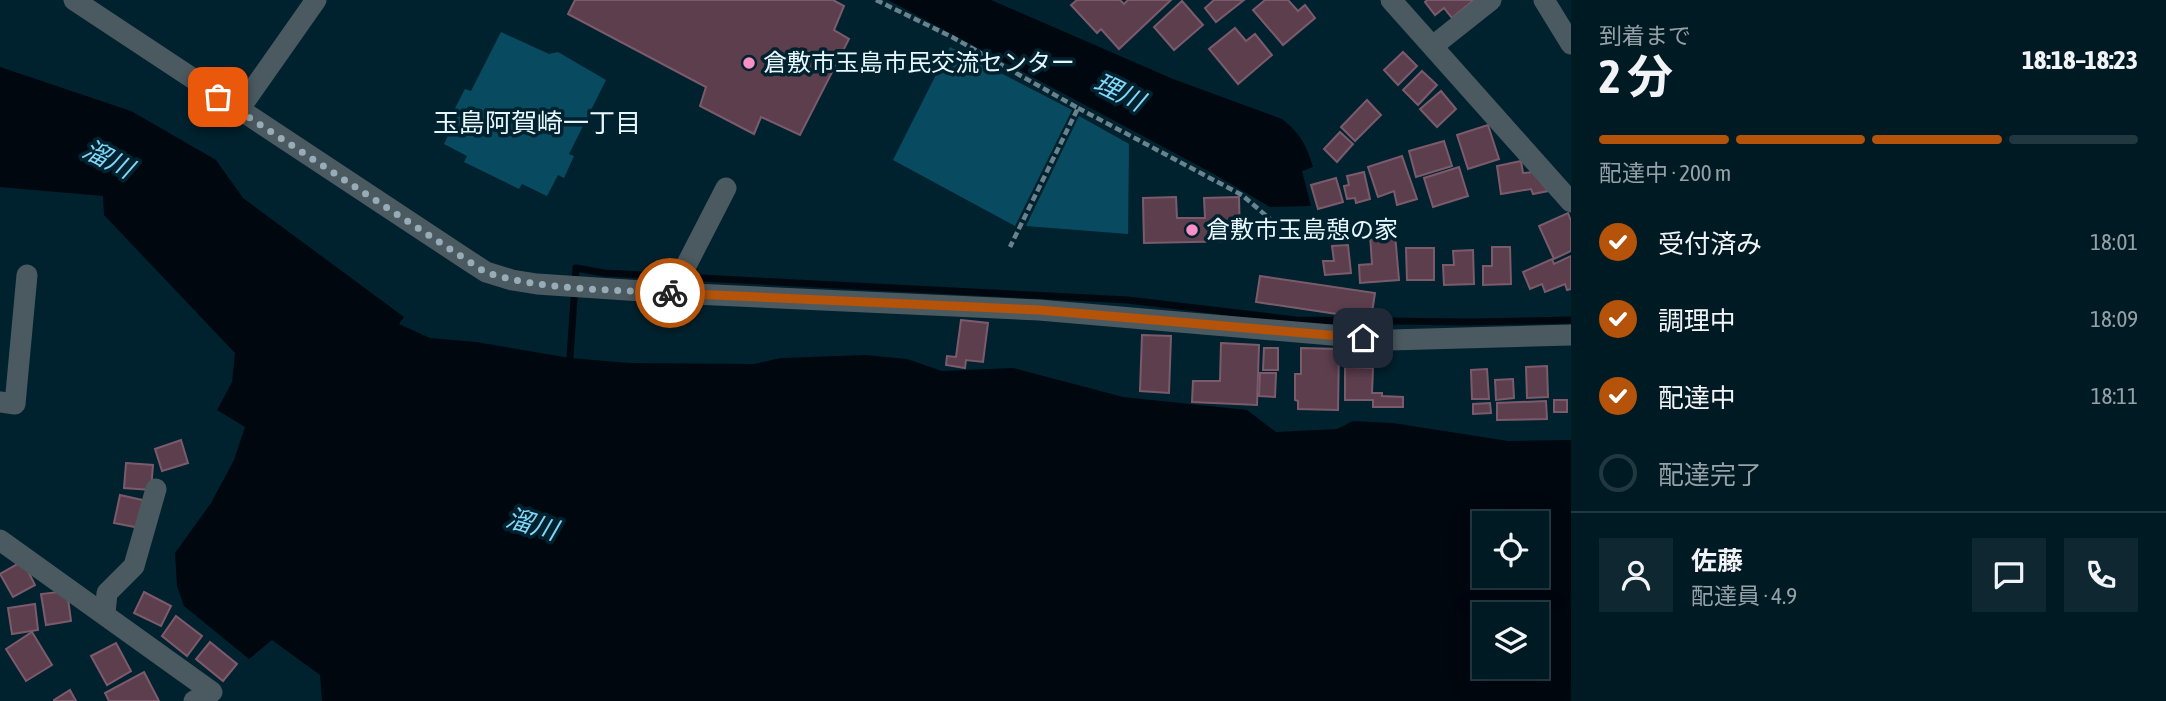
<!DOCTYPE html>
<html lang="ja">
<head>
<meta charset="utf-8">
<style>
  body { margin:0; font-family:"Asap Condensed","Noto Sans JP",sans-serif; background:#0e2730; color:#f1f3f6; height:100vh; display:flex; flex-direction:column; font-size:26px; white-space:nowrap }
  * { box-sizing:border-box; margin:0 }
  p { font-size:23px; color:#95a1a6 }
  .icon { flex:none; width:38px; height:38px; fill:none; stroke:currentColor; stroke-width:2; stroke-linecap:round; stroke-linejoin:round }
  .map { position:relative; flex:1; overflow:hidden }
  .panel { display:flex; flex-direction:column; background:#001a23; width:595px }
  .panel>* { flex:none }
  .controls { position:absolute; left:1472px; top:511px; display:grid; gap:14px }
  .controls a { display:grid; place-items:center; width:77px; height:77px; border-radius:0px; background:#001a23; box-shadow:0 7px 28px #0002,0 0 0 2px #223841; font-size:35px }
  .pin { position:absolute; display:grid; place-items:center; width:60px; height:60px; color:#fff; margin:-30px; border-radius:14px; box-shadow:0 4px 10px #0006 }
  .courier { position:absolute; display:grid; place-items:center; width:70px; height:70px; margin:-35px; border:5px solid #b45309; border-radius:50%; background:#fff; color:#222; box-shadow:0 2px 9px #0007 }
  .summary em { font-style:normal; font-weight:700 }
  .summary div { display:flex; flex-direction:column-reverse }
  .summary { display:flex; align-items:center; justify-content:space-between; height:119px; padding:0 28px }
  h1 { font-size:46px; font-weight:700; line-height:52px }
  .bar { display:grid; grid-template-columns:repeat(4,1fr); gap:10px 7px; align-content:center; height:84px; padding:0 28px }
  .bar i { height:9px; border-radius:5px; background:#223841 }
  .bar .on { background:#b45309 }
  .bar p { grid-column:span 4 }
  .line { display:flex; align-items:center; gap:18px; padding:0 28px; border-top:2px solid #223841 }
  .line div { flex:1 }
  .round { display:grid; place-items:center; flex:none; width:74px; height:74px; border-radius:0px; background:#0e2730 }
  ol { padding:0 28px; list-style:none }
  li { display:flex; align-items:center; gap:21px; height:77px }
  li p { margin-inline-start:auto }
  li .icon { padding:7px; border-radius:50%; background:#b45309; color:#fff; stroke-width:4 }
  li:last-child { color:#95a1a6 }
  li i { width:38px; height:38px; border:4px solid #223841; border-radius:50% }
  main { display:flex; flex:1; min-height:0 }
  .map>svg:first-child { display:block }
  .green { fill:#084b60 }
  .water { fill:#00070f; fill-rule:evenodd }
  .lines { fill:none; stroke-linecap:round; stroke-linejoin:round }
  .stream { stroke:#00070f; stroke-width:7 }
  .building { fill:#5d3e4d; stroke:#7b5b6b; stroke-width:2 }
  .path { stroke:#69828d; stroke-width:4.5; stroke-dasharray:7 3.5; stroke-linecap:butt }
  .minor { stroke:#4b5a60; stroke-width:21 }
  .done { stroke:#97acb6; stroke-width:7; stroke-dasharray:0 12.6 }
  .route { stroke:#b45309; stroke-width:9 }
  .poi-dot { fill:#fa8fc7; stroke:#00222f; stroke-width:2.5 }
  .labels { text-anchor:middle; stroke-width:7; stroke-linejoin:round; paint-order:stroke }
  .poi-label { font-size:24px; fill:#e8f7fe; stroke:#00222f; text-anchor:start }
  .water-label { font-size:26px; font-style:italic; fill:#81d6f9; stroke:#00222f }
  .neighbourhood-label { font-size:26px; fill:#e8f7fe; stroke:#00222f }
</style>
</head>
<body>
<main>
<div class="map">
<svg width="1571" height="701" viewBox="0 0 1571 701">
  <rect width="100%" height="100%" fill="#00222f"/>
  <g class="green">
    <polygon points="501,32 549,54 558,52 606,80 569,154 574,156 564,178 558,175 547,196 522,184 519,189 464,162 467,156 444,144 456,119 451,116 465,89 471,91"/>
    <polygon points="950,47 1072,110 1015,226 893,160"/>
    <polygon points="1079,116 1129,144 1128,234 1026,226"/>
  </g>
  <g class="water">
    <path d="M888 0H991L1173 79 1282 119C1300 133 1307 146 1313 167L1302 171 1311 206 1270 207 1212 173Z"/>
    <path d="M0 67 131 111 216 160 243 198 404 317 399 324 430 338 476 342 570 358 629 363 754 364 781 358 865 355 907 359 942 371 1013 368 1123 397 1247 410 1276 432 1337 429 1353 421 1393 423 1508 441 1571 440V701H322L320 675 272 640 249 659 184 606 177 586 175 553 211 503 234 460 245 427 217 410 232 382 235 353 104 215 103 196 0 187ZM1484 523H1536V576H1484ZM1484 614H1536V667H1484Z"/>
  </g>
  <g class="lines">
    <polyline class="stream" points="570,358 576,268 604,273 1128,300 1296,320 1470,322 1571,320"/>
  </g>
  <g class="building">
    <polygon points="575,0 833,0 844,6 834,30 849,39 800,135 761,117 754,134 700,106 706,87 568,14"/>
    <polygon points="1077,0 1120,0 1124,4 1128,0 1171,0 1119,49 1101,29 1097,33 1071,5"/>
    <polygon points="1214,0 1244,0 1216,22 1205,8"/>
    <polygon points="1265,0 1288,0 1298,11 1305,5 1315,18 1283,45 1253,10"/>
    <polygon points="1427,0 1474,0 1452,18 1444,8 1435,15 1425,2"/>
    <polygon points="1182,1 1203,25 1174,50 1154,27"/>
    <polygon points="1235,28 1246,41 1255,34 1272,55 1238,84 1209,49"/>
    <polygon points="1403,52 1417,66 1398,85 1384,70"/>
    <polygon points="1422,71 1437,85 1418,105 1403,90"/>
    <polygon points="1441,91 1456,109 1437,127 1420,109"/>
    <polygon points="1367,100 1381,115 1355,141 1341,127"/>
    <polygon points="1488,125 1499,159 1468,169 1457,135"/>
    <polygon points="1340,132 1353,144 1337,162 1324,149"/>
    <polygon points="1444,141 1452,166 1416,177 1409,151"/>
    <polygon points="1402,156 1417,199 1397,205 1394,191 1378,197 1368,167"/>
    <polygon points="1521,161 1523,173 1533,172 1548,191 1533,194 1531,189 1501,194 1497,166"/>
    <polygon points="1459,167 1468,196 1433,207 1424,178"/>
    <polygon points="1364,172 1370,199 1356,203 1355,198 1347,199 1344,186 1349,185 1347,176"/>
    <polygon points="1336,178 1343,202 1318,209 1311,185"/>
    <polygon points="1176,197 1177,218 1205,218 1204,198 1239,197 1240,241 1144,243 1143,198"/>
    <polygon points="1568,213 1571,221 1571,251 1554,259 1539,226"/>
    <polygon points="1395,234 1399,280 1360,283 1359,265 1372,264 1370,235"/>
    <polygon points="1348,245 1351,273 1325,275 1323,261 1334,261 1332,246"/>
    <polygon points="1492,247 1510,247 1511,284 1483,285 1483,266 1492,266"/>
    <polygon points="1406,248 1434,248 1434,280 1407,280"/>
    <polygon points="1473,250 1474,284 1444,285 1443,265 1454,265 1453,251"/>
    <polygon points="1571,256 1571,289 1567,290 1565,284 1545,292 1542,284 1530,289 1523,272 1552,259 1554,264"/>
    <polygon points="1260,276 1375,293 1371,319 1256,302"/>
    <polygon points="961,320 988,323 983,362 966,360 965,368 946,365 947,356 956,357"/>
    <polygon points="1142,335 1171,336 1169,393 1140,391"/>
    <polygon points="1221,343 1259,345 1257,405 1192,402 1193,381 1220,381"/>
    <polygon points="1264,348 1278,348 1278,370 1263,370"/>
    <polygon points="1301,348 1339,349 1338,410 1298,409 1298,401 1295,400 1295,374 1301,374"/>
    <polygon points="1369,350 1370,358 1351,359 1351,351"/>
    <polygon points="1547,366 1548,397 1527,398 1526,367"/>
    <polygon points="1345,367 1373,368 1372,393 1382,393 1382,396 1403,397 1403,407 1373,407 1373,400 1345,400"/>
    <polygon points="1487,369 1489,399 1472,399 1471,370"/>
    <polygon points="1260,373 1276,373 1275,397 1259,396"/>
    <polygon points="1513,379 1514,398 1496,400 1495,380"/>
    <rect x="1554" y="400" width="13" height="12"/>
    <polygon points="1546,401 1547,419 1497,420 1497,403"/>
    <polygon points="1490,403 1491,413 1473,414 1473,404"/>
    <polygon points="181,440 188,463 162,471 155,449"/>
    <polygon points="126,463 153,465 151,490 124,488"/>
    <polygon points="120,495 147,501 140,528 114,523"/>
    <polygon points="23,561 35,585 13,597 0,574"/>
    <polygon points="67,591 71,621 46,625 41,594"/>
    <polygon points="144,592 171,606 161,626 134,613"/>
    <polygon points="35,604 38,630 12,634 8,608"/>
    <polygon points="176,616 202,636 187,656 162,636"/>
    <polygon points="32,632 52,665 26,681 6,649"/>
    <polygon points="210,642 237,664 223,681 196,659"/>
    <polygon points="116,643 131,671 107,685 91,656"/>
    <polygon points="144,672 159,701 109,701 105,693"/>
    <polygon points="70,690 76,701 54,701 54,700"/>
  </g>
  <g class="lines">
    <g class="path">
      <polyline points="876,0 952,37 1078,108 1010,247"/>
      <polyline points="1078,108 1242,195 1270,219"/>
    </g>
    <g class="minor">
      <polyline points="74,0 469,261 486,272 512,280 537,284 672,293 1039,310 1390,340 1571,335"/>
      <polyline points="1391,0 1571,202"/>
      <polyline points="1544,0 1571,44"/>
      <polyline points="1433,46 1491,0"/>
      <polyline points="238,111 316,0"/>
      <polyline points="672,293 726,188"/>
      <polyline points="0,402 15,404 27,275"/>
      <polyline points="0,540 212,692 194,701"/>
      <polyline points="105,613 107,593 134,566 156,489"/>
    </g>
  </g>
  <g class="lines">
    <path class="done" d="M218 97 485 272C544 291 609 289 670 293"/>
    <polyline class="route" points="670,293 1039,310 1363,338"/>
  </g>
  <g class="poi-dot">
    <circle cx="749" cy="63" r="7"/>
    <circle cx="1192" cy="230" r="7"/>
  </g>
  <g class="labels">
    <g class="poi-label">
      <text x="763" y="71">倉敷市玉島市民交流センター</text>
      <text x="1206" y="238">倉敷市玉島憩の家</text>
    </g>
    <g class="water-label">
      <text transform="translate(1119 92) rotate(26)" y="9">理川</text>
      <text transform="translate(108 159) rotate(27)" y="9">溜川</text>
      <text transform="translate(532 524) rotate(16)" y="9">溜川</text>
    </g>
    <g class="neighbourhood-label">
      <text x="537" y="132">玉島阿賀崎一丁目</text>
    </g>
  </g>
</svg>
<div class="controls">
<a><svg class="icon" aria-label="locate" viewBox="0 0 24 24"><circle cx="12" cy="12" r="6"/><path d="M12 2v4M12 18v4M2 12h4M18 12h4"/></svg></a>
<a><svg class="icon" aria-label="layers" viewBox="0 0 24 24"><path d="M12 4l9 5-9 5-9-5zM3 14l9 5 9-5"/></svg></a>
</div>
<div class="pin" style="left:218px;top:97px;background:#ea580c"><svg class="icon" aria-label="bag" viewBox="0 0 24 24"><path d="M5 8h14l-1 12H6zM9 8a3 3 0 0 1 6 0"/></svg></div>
<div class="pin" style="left:1363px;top:338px;background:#1f2937"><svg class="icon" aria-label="home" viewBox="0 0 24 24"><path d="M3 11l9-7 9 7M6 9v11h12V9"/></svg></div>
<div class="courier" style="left:670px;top:293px"><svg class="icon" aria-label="bike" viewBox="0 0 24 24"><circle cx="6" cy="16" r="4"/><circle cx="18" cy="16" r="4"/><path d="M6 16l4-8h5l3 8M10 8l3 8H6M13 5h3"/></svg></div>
</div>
<section class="panel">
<div class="summary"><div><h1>2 分</h1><p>到着まで</p></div><em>18:18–18:23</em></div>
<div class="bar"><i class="on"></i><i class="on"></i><i class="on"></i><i></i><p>配達中 · 200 m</p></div>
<ol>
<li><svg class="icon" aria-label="check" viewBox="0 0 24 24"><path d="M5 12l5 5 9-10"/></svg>受付済み<p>18:01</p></li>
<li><svg class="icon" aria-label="check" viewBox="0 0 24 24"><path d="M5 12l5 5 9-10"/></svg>調理中<p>18:09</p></li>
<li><svg class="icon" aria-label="check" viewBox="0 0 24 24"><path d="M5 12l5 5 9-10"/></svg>配達中<p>18:11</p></li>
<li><i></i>配達完了</li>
</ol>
<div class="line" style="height:126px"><a class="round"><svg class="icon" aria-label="person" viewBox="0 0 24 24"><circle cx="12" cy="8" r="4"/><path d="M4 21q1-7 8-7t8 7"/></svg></a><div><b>佐藤</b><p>配達員 · 4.9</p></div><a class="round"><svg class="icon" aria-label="chat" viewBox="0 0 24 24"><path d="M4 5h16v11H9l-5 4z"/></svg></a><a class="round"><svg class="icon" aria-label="phone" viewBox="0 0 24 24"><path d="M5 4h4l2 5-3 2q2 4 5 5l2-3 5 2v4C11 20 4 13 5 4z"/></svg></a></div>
</section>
</main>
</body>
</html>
